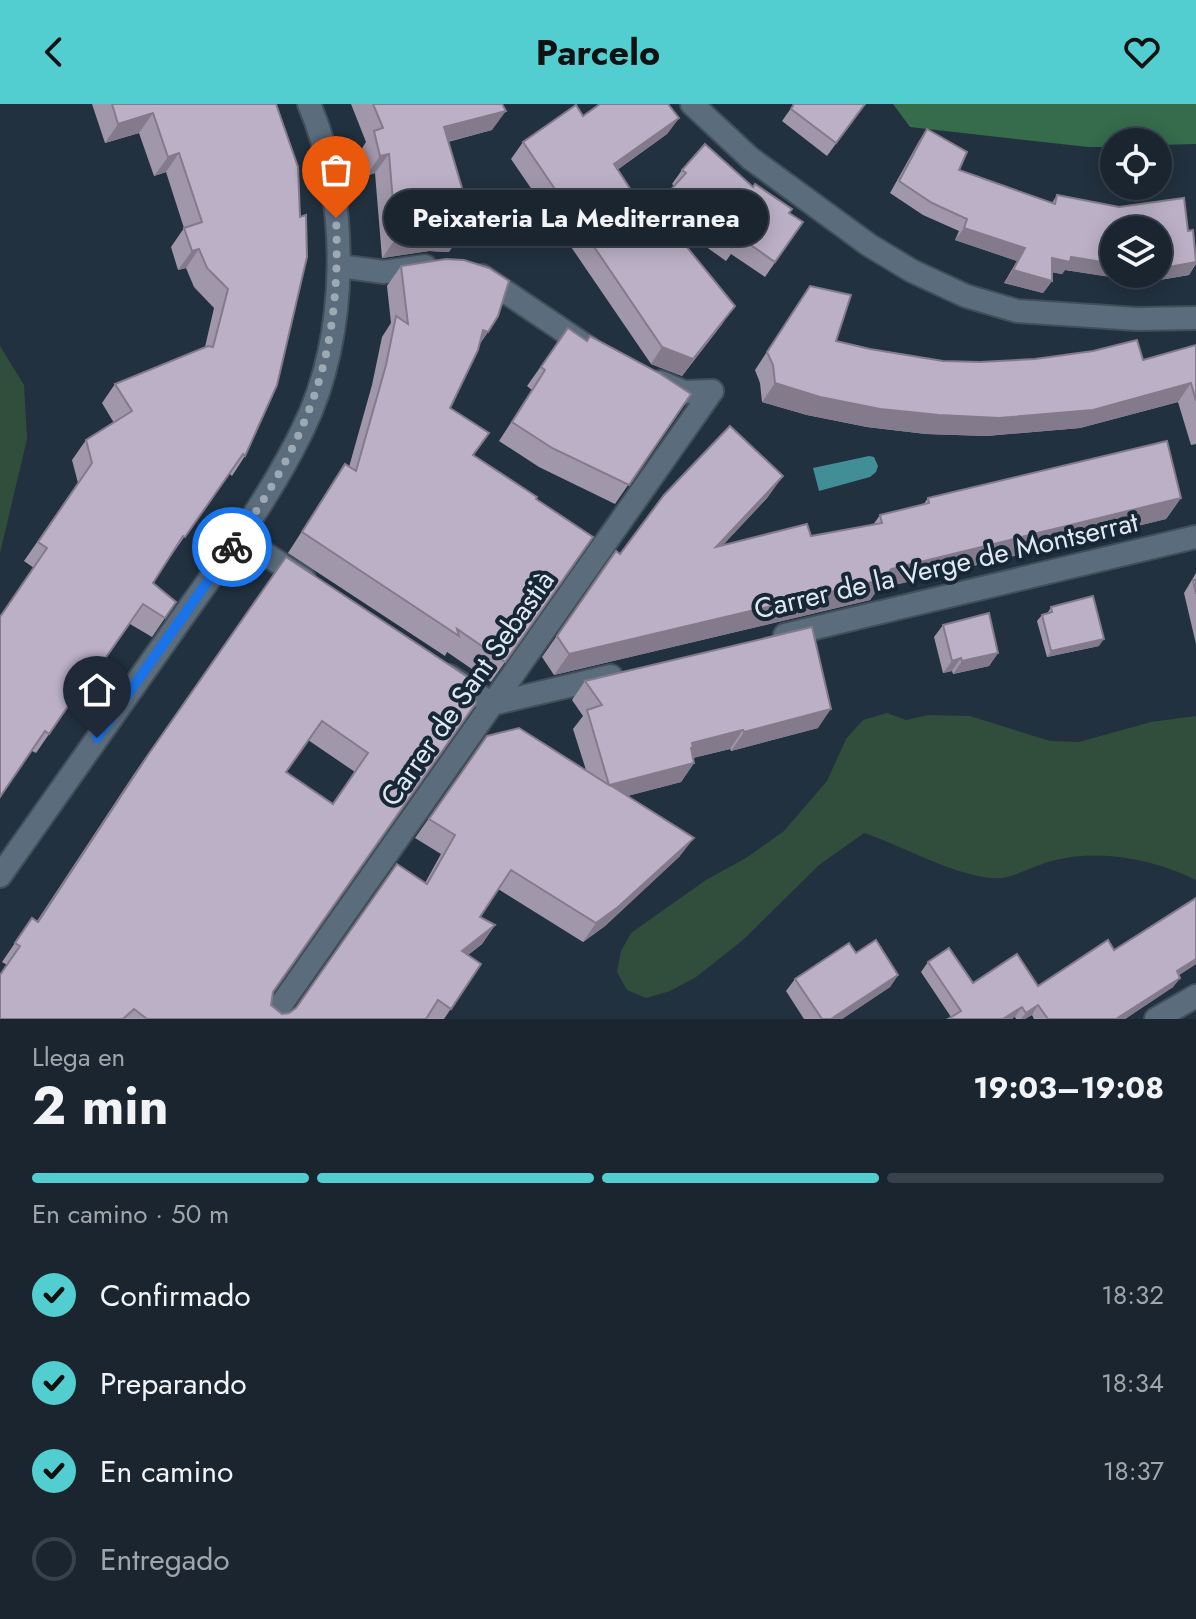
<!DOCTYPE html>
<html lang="es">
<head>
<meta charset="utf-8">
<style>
  body { margin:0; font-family:Jost,sans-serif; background:#27313b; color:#f1f3f6; height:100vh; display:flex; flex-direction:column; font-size:30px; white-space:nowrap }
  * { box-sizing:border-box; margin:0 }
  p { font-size:26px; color:#9fa5aa }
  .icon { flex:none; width:44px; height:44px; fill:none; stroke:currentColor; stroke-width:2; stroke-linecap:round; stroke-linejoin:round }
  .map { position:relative; height:915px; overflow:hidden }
  .side { display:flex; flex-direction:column; background:#1a252f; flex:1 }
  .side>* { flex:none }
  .fabs { position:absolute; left:1100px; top:24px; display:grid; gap:16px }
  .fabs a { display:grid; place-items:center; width:72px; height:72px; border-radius:50%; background:#1a252f; box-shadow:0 4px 20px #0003,0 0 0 2px #38424b; font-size:40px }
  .pin { position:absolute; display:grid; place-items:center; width:68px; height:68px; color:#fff; margin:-82px -34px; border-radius:50% 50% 50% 0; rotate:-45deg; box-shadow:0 0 8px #0007 }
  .pin .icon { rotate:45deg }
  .courier { position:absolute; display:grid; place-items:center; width:80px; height:80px; margin:-40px; border:6px solid #1a73e8; border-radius:50%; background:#fff; color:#222; box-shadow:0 2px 10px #0007 }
  .bubble { position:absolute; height:56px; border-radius:28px; background:#1a252f; box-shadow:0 4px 20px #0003,0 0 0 2px #38424b; font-size:26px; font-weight:700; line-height:56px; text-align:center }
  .overview em { font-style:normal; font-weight:700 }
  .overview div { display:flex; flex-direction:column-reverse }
  .overview { display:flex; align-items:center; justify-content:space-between; height:136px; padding:0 32px }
  h1 { font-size:52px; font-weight:700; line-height:60px }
  .bar { display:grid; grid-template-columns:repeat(4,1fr); gap:12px 8px; align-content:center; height:96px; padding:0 32px }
  .bar i { height:10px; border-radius:6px; background:#38424b }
  .bar .active { background:#52cdd0 }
  .bar p { grid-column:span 4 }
  ol { padding:0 32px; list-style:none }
  li { display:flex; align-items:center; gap:24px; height:88px }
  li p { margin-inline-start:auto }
  li .icon { padding:8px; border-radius:50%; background:#52cdd0; color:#111; stroke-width:4 }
  li:last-child { color:#9fa5aa }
  li i { width:44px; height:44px; border:4px solid #38424b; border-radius:50% }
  header { display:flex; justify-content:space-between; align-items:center; height:104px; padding:0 32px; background:#52cdd0; color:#111; font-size:36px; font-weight:700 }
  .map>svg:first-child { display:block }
  .green { fill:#314e3c }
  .forest { fill:#366b4c }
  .water { fill:#428e97 }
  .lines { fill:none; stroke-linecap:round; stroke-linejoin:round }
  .pedestrian-casing { stroke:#414f5a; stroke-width:26 }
  .minor-casing { stroke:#414f5a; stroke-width:26 }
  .tertiary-casing { stroke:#414f5a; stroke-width:26 }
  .pedestrian { stroke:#5b6c7c; stroke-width:22 }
  .minor { stroke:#5b6c7c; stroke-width:22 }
  .tertiary { stroke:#5b6c7c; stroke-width:22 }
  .wall { fill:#a197aa; fill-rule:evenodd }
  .shaded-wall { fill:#837b8b }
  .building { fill:#bbb0c6; stroke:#837b8b; stroke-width:2; fill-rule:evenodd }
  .done { stroke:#9da9b3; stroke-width:8; stroke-dasharray:0 14.4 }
  .route { stroke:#1a73e8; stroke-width:10 }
  .labels { text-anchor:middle; stroke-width:8; stroke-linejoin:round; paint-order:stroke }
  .street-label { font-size:28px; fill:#dfe9f2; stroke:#182735 }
</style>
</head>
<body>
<header><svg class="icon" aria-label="back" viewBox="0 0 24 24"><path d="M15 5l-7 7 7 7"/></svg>Parcelo<svg class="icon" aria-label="heart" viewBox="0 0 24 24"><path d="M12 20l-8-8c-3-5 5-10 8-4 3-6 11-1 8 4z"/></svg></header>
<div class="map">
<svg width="1196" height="915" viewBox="0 0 1196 915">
  <rect width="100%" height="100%" fill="#22313f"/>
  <g class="green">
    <polygon points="0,242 24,281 27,335 0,449"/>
    <path d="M887 609 906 616 928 611 970 612 1050 637 1079 638 1151 618 1196 612V776C1152 754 1093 743 1045 759 1029 764 1009 776 992 774 949 770 906 743 864 729L819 761 743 836 696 873 670 887 646 894 627 886 617 868 621 847 631 829 706 776 746 754 784 727 827 677 846 635 863 616Z"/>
  </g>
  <polygon class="forest" points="893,0 1196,0 1196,40 1158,41 1158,38 1114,38 1114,43 1088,43 910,23"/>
  <polygon class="water" points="869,352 874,353 878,362 876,368 870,373 819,387 813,364"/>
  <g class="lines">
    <defs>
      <g id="pedestrian">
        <polyline points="339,162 384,168 425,162"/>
        <polyline points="482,172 589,244"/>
        <polyline points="660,278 684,288 712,287"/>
      </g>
      <g id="minor">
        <polyline points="692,0 750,54 869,141 912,167 966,192 1017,207 1137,215 1196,214"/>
        <polyline points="239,433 304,475"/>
        <polyline points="785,531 1196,433"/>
        <polyline points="449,572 492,600 611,572"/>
        <polyline points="271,915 712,287"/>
        <polyline points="1156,915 1196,892"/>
      </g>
      <path id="tertiary" d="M0 772C56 693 112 613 168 534 215 466 267 400 303 325 349 231 350 95 309 0"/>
    </defs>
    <use href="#pedestrian" class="pedestrian-casing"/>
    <use href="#minor" class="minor-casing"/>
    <use href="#tertiary" class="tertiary-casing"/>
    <use href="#pedestrian" class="pedestrian"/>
    <use href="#minor" class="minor"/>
    <use href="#tertiary" class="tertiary"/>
  </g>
  <g class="wall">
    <polygon points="92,0 276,0 245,352 232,372 229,369 171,452 170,451 153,479 176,498 152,533 130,520 84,586 81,584 36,649 32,647 34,464 24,457 78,379 72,356 86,336 114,319 102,299 115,280 205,243 214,204 194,183 186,164 178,166 171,143 184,124 166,68 154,72 139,29 105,39"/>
    <polygon points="351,0 502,0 492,26 448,38 449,148 429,147 382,154 375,69 366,72 361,46 366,38"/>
    <polygon points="794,0 865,0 827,52 782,17"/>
    <polygon points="583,12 679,14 667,30 617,66 648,112 656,105 674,82 672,80 682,66 753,83 803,118 765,173 731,150 726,157 660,110 723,219 682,272 651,260 511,55 523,38"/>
    <path d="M927 25 959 66 1052 99 1057 91 1188 127 1196 149V160L1189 171 1124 182V175L1065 166 1062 170 1052 168V177L1043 189 1004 179 1017 157 955 136 959 127 923 111 890 89 919 37ZM1114 126 1158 170H1114Z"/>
    <polygon points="401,162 488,228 479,241 450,304 473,351 536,395 593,433 491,578 447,548 445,552 288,449 345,360 349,363 372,281 382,233 391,219 387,182"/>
    <polygon points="810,182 836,237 870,245 943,257 980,258 1143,256 1196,241 1196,340 1191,341 1178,298 1080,324 986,332 926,330 867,323 807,311 762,298 760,279 755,266"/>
    <polygon points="568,224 587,237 691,290 615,400 539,363 499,337 532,286 527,282"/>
    <polygon points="768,393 723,441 811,432 873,421 880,411 923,401 928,394 1181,394 1166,415 878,485 870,496 554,571 542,553 616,447 620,450"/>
    <path d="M286 453 469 574 273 888 271 901 282 910 289 909 296 904 425 779 441 750 415 734 487 632 586 666 573 625 583 612 572 596 585 577 818 624 731 647 730 645 693 654 694 659 681 678 627 692 680 752 605 822 583 838 498 785 480 813 495 821 482 840 468 851 481 860 444 915H0L7 861 2 858 32 814 37 817 134 670ZM308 636 355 668 333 700 286 668Z"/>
    <polygon points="1196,469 1196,540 1184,489"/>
    <polygon points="1051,503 1099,542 1047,553 1037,517 1042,511 1047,510"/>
    <polygon points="943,521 998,549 989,562 953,570 952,567 943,569 934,533"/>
    <polygon points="1196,794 1196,860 1179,871 1180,874 1173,883 1125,915 1034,915 1032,911 1025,915 1016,915 1015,913 951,913 921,868 928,858 973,879 1038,882 1114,846"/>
    <polygon points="856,849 898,871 890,883 842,915 804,915 786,887 795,875"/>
  </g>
  <g class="shaded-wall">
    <polygon points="506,7 492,26 430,42 444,23"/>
    <polygon points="153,9 139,29 105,39 118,20"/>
    <polygon points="679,14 667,30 602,77 614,60"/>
    <polygon points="179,49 166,68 154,72 168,53"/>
    <polygon points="389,50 375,69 366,72 380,52"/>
    <polygon points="964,124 1025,144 1017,157 955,136"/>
    <polygon points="443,127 463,128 449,148 429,147 382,154 396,134"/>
    <polygon points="199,145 186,164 178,166 192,147"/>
    <polygon points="1071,153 1114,160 1114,170 1127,170 1124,175 1065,166 1062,170 1043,167 1052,154"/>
    <polygon points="1196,158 1189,171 1124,182 1133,170 1158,170 1158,165"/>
    <polygon points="1013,166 1052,177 1043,189 1004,179"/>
    <polygon points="735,202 682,272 651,260 662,243"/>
    <polygon points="483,226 488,228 474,248"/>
    <polygon points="775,279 1191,279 1178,298 1080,324 986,332 926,330 867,323 807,311 762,298"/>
    <polygon points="783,372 768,393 701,464 716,443"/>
    <polygon points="1181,394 1166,415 878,485 870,496 554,571 569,550 891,465"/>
    <polygon points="1104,535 1099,542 1047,553 1051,547"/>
    <polygon points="998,549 989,562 953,570 962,557"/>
    <polygon points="961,554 952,567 943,569 952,557"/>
    <polygon points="831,605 818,624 731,647 744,628"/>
    <polygon points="743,626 730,645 684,656 692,639"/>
    <polygon points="694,659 681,678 597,700 610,681"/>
    <polygon points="694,734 680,752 605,822 583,838 596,819"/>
    <polygon points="495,821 482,840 449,866 462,847"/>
    <polygon points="1196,855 1196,860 1170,877 1177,867"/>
    <polygon points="898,871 890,883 842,915 831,915"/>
    <polygon points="1180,874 1173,883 1125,915 1116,915"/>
    <polygon points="1038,901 1032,911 1025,915 1021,915 1026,909"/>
    <polygon points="1022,903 1015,913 1012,915 1003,915"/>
  </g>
  <g class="building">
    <polygon points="112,0 276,0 298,63 300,113 306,111 307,153 277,281 245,352 243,350 185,433 183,432 153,479 176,498 165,514 143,500 97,566 94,564 49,630 45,627 0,693 0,513 47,444 38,438 92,359 86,336 132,307 115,280 208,242 213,243 228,185 207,164 199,145 192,147 184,124 202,118 179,49 168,53 153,9 118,20"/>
    <polygon points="373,0 502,0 506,7 444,23 462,84 463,128 443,127 396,134 389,50 380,52 374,27 383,24"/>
    <polygon points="600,0 668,0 679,14 614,60 648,112 655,104 735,202 693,255 662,243 523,38 576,1 583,12"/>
    <polygon points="794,0 865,0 836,39 791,5"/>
    <polygon points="927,25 967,48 959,66 1055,100 1057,91 1119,103 1184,94 1188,127 1193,126 1196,158 1158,165 1158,126 1114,126 1114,160 1071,153 1070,158 1052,154 1052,177 1013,166 1025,144 964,124 967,115 932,99 899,77"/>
    <polygon points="705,40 753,83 755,80 792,105 789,109 803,118 775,158 742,135 737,142 665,92 686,69 682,66"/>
    <polygon points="446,155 464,156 489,164 509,177 498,212 488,228 483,226 478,246 450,304 489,329 473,351 537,393 536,395 593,433 505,558 457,525 459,532 302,428 345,360 356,367 386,261 396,212 408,220 401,162"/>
    <polygon points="810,182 851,191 836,237 870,245 943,257 980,258 1035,255 1093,247 1137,236 1143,256 1196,241 1196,297 1191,279 1093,306 999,314 939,311 880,305 820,293 775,279 773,261 767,248"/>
    <polygon points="568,224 587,237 590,232 659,269 691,290 629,381 552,344 512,318 545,266 541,263"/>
    <polygon points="730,322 783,372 716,443 807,420 811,432 882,419 880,411 929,399 928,394 1167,337 1181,394 891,465 885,475 569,550 557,532 616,447 620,450 664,391"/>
    <path d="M286 453 469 574 476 599 273 888 271 901 282 910 289 909 296 904 397 760 427 780 455 731 429 715 487 632 519 624 609 681 587 606 602 601 585 577 812 523 831 605 744 628 743 626 692 639 693 643 691 644 694 659 610 681 694 734 618 803 596 819 511 766 480 813 495 821 462 847 481 860 451 905 438 896 426 915H147L134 905 123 915H0V871L20 842 15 839 32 814 38 818 148 651ZM322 617 368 649 333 700 286 668Z"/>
    <polygon points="1193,476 1196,476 1196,490"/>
    <polygon points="1093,492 1104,535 1051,547 1042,511 1052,508 1051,503"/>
    <polygon points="989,509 998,549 962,557 961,554 952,557 943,521"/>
    <polygon points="1196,794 1196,855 1177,867 1180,874 1116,915 1048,915 1038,901 1026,909 1022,903 1003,915 948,915 961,907 928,858 949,844 973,879 1017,850 1038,882 1108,836 1114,846"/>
    <polygon points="876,836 898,871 831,915 822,915 795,875 849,839 856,849"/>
  </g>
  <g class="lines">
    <path class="done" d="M232 443C310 332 342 250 336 114"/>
    <polyline class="route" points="97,634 232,443"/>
  </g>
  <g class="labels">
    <g class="street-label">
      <text transform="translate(946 461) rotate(-13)" y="10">Carrer de la Verge de Montserrat</text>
      <text transform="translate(467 584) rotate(-55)" y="10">Carrer de Sant Sebastià</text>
    </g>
  </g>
</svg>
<div class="fabs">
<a><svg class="icon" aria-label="locate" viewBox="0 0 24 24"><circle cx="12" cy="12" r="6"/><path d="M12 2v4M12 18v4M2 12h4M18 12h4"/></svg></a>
<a><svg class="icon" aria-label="layers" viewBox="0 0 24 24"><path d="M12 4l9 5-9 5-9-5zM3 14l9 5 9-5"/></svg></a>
</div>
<div class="pin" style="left:336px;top:114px;background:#ea580c"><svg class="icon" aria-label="bag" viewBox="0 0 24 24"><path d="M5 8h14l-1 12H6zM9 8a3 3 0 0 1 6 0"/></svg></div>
<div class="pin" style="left:97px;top:634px;background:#1f2937"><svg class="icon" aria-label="home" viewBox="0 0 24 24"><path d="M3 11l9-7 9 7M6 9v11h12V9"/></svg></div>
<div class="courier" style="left:232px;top:443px"><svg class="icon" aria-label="bike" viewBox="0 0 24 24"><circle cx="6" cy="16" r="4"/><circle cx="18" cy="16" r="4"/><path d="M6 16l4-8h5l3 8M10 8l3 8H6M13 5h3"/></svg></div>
<div class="bubble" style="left:384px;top:86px;width:384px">Peixateria La Mediterranea</div>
</div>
<section class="side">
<div class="overview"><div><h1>2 min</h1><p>Llega en</p></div><em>19:03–19:08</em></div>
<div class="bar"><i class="active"></i><i class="active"></i><i class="active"></i><i></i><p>En camino · 50 m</p></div>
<ol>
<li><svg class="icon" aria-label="check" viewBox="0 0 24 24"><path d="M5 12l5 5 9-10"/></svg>Confirmado<p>18:32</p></li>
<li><svg class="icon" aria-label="check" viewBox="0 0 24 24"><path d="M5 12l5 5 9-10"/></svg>Preparando<p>18:34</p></li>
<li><svg class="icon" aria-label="check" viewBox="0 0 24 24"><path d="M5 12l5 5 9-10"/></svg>En camino<p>18:37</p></li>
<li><i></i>Entregado</li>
</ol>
</section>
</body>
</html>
